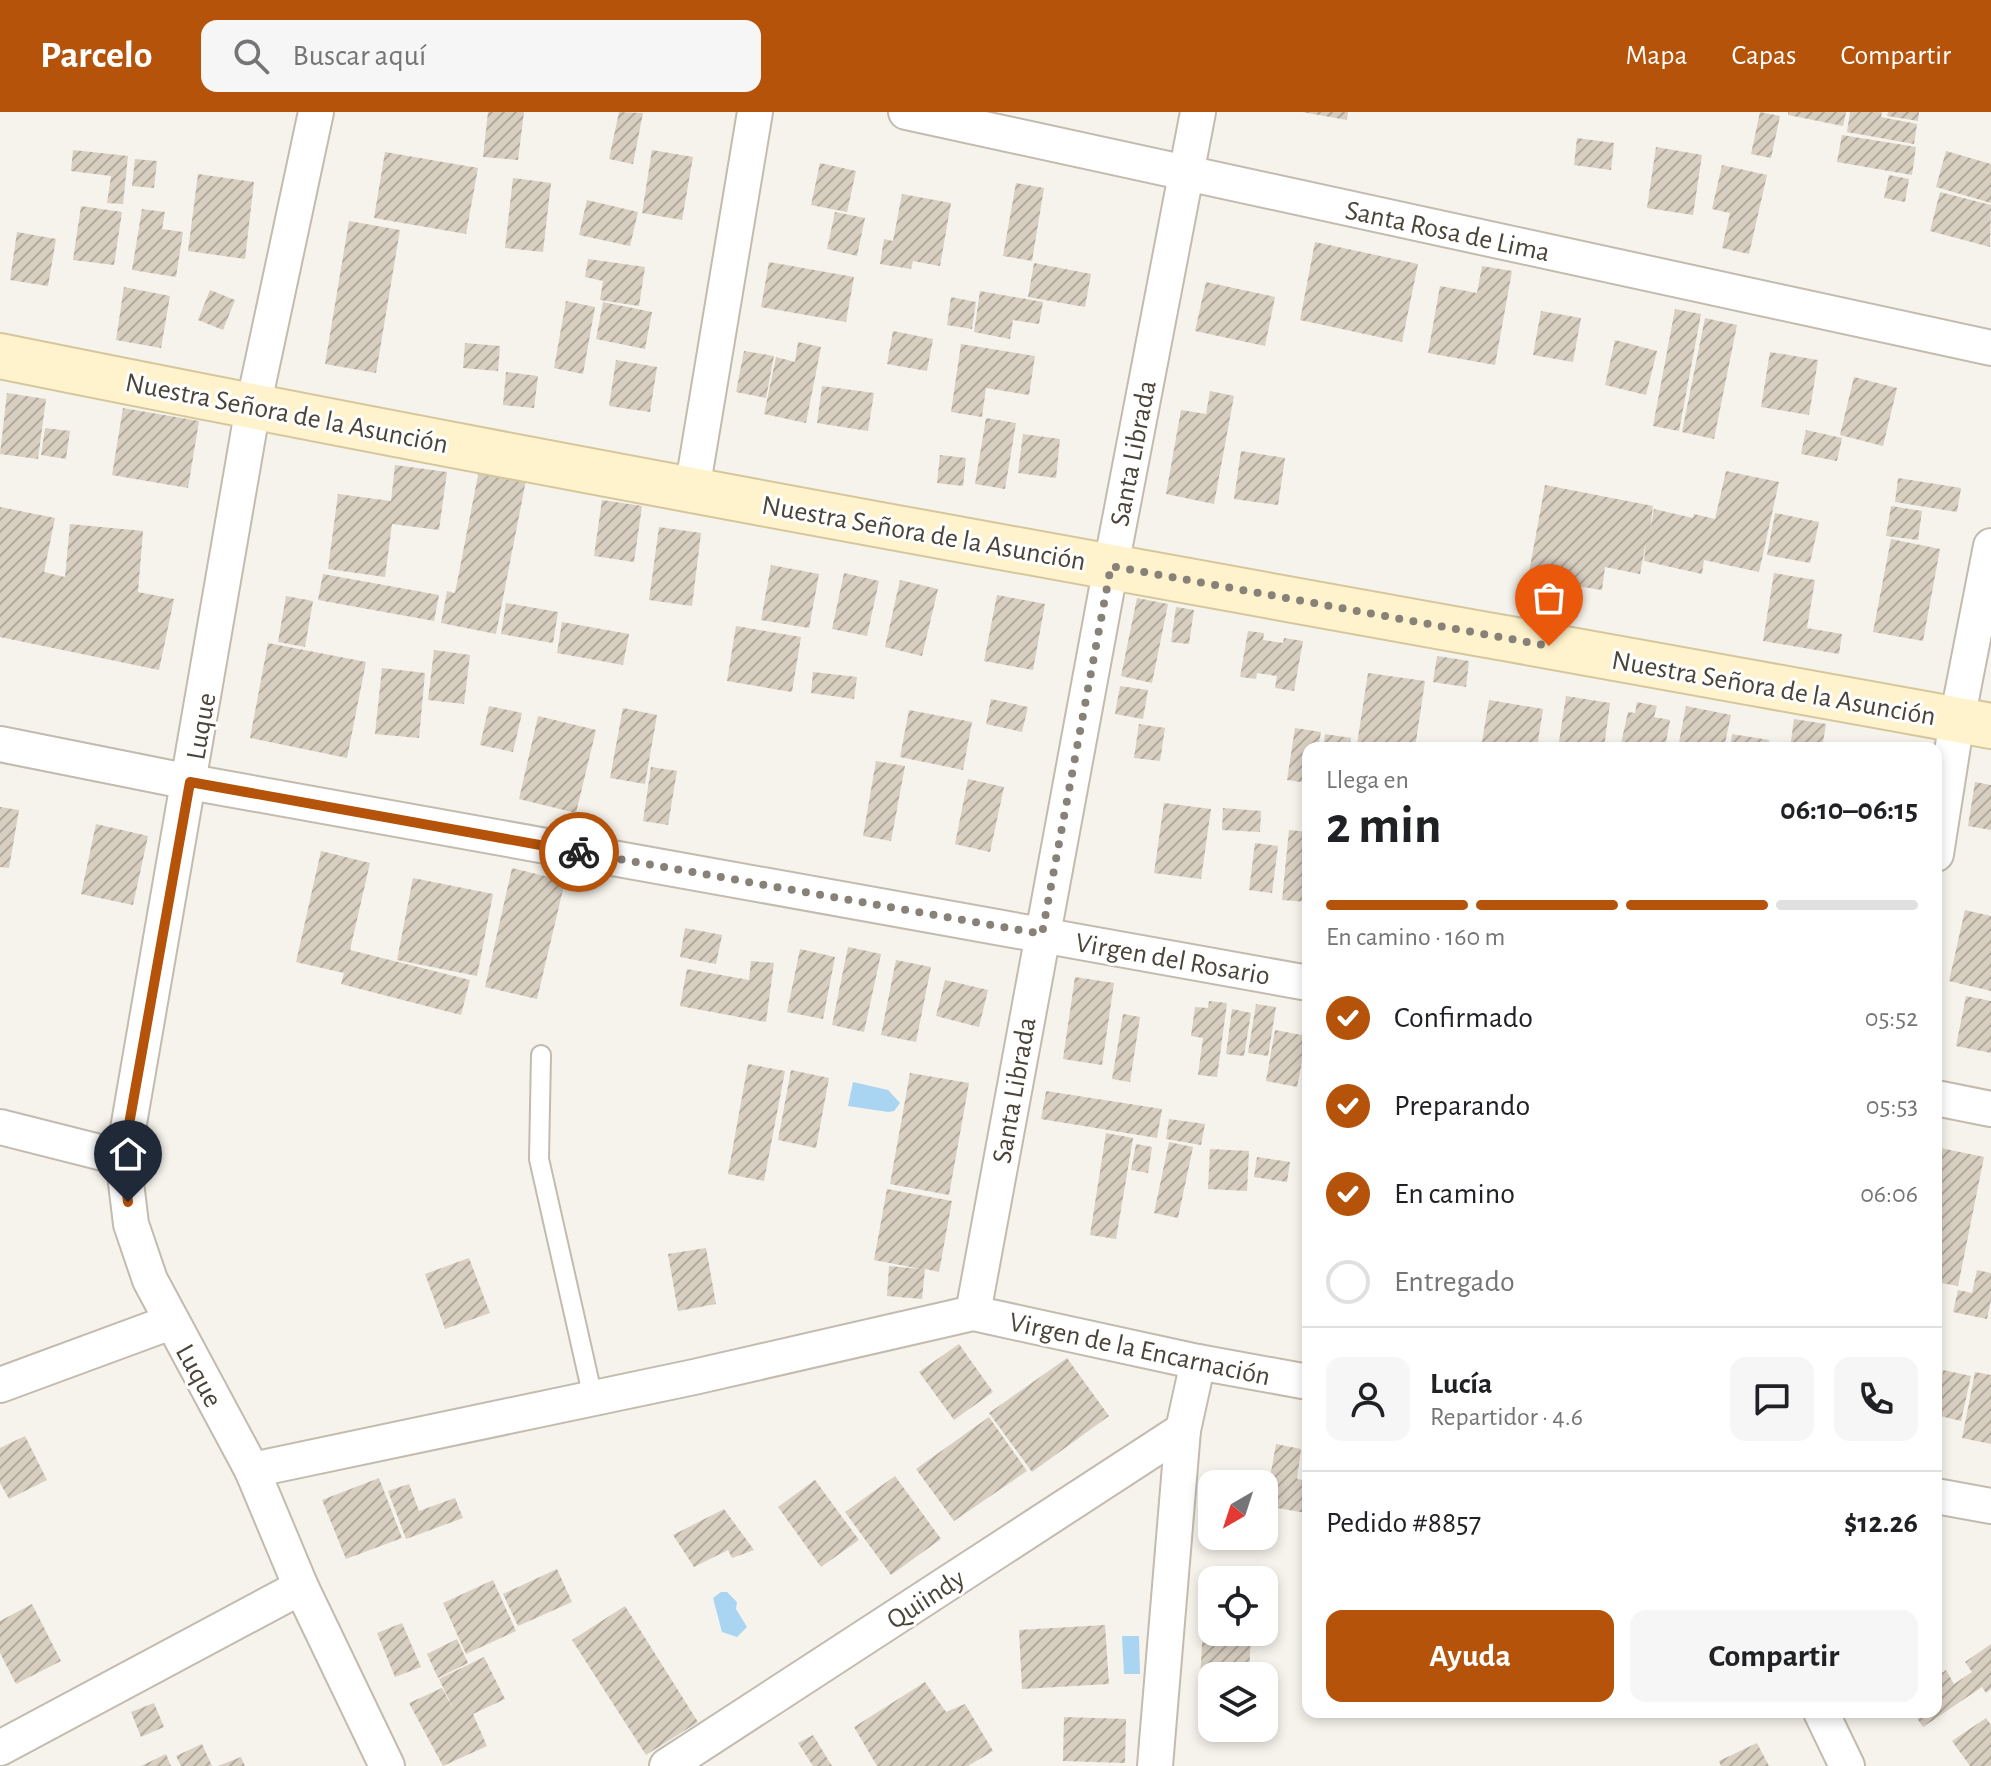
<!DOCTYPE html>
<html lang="es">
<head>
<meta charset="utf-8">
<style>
  body { margin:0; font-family:"Alegreya Sans",sans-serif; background:#f6f6f6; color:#202124; height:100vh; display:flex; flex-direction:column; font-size:30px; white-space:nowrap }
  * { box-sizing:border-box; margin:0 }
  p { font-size:26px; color:#757577 }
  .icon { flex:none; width:44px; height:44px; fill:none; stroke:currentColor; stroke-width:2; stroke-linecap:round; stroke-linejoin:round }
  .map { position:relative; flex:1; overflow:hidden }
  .side { position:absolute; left:1302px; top:630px; width:640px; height:976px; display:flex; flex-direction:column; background:#fff; border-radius:16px; box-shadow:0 4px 12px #0003 }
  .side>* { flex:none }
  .needle { width:52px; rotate:219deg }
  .controls { position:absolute; left:1198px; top:1358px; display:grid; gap:16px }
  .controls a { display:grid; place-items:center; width:80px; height:80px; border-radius:16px; background:#fff; box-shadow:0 4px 12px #0003; font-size:40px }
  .pin { position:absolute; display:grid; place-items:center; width:68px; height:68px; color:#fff; margin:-82px -34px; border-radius:50% 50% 50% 0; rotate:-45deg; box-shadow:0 0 8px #0007 }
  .pin .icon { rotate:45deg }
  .courier { position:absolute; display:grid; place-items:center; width:80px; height:80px; margin:-40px; border:6px solid #b45309; border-radius:50%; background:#fff; color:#222; box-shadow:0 2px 10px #0007 }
  .overview em { font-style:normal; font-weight:700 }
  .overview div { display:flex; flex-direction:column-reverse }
  .overview { display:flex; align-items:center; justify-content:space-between; height:136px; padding:0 24px }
  h1 { font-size:52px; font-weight:700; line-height:60px }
  .bar { display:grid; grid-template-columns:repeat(4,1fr); gap:12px 8px; align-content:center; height:96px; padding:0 24px }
  .bar i { height:10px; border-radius:6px; background:#e0e0e0 }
  .bar .current { background:#b45309 }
  .bar p { grid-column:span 4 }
  .line { display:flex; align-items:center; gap:20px; padding:0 24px; border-top:2px solid #e0e0e0 }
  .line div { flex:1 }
  .round { display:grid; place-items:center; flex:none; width:84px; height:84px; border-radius:16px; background:#f6f6f6 }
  ol { padding:0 24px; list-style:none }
  li { display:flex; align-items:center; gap:24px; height:88px }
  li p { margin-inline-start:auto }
  li .icon { padding:8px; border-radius:50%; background:#b45309; color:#fff; stroke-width:4 }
  li:last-child { color:#757577 }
  li i { width:44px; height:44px; border:4px solid #e0e0e0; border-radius:50% }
  .action { display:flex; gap:16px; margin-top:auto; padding:16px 24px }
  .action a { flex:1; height:92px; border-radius:16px; background:#b45309; color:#fff; font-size:32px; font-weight:700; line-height:92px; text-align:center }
  .action a+a { background:#f6f6f6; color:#202124 }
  header { display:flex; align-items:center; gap:48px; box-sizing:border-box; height:112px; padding:0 40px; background:#b45309; color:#fff }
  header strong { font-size:38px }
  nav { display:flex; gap:44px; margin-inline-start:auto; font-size:28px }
  .search { width:560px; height:72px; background:#f6f6f6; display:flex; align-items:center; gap:20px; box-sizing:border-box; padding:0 28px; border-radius:16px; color:#757577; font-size:30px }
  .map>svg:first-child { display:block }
  .water { fill:#a9d4f2 }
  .building { fill:url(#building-hatch) }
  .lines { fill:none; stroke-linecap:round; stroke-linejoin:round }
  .lane-casing { stroke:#c2bbae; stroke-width:22 }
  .street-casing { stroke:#c2bbae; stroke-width:38 }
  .secondary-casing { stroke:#d6c79b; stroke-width:48 }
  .lane { stroke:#fff; stroke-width:18 }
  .street { stroke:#fff; stroke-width:34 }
  .secondary { stroke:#fff3cd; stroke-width:44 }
  .done { stroke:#878178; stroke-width:8; stroke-dasharray:0 14.4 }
  .route { stroke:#b45309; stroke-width:10 }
  .labels { text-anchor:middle; stroke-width:6; stroke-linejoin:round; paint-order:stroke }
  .street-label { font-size:28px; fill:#4b4439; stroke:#fff }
</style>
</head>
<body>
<header>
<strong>Parcelo</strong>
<div class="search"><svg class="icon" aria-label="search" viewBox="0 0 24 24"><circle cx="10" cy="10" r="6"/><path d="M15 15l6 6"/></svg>Buscar aquí</div>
<nav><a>Mapa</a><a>Capas</a><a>Compartir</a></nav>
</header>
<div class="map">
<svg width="1991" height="1654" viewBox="0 0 1991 1654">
  <defs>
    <pattern id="building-hatch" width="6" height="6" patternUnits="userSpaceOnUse" patternTransform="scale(2)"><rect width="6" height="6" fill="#d8cfc1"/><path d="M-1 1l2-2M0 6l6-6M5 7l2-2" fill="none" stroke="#b1aa9e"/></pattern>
  </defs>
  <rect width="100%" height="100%" fill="#f6f3ec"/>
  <g class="water">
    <polygon points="853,970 888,978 900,991 894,999 888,1000 848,994"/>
    <polygon points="721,1480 727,1480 737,1490 736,1497 747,1515 737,1525 722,1520 713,1486"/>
    <polygon points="1122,1524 1139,1524 1140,1562 1124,1562"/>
  </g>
  <g class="building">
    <polygon points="488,0 524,0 518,48 483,45"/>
    <polygon points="619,0 643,1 633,52 609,47"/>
    <polygon points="1302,0 1348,0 1347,8"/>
    <polygon points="1760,0 1780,4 1771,46 1751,42"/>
    <polygon points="1788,0 1846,0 1843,14 1788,3"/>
    <polygon points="1850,0 1882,0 1881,5 1917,12 1914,32 1847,20"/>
    <polygon points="1888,0 1919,0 1918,9 1887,4"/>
    <polygon points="1842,23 1916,35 1912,63 1837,50"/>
    <polygon points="1577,26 1614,31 1611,58 1574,53"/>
    <polygon points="1656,35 1702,43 1693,103 1647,96"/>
    <polygon points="73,38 128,44 123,92 107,91 111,64 71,59"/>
    <polygon points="652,38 693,45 682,108 642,101"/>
    <polygon points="1946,39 1991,52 1991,91 1936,75"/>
    <polygon points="385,40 478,56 466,122 374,106"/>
    <polygon points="135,47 157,49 154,76 132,74"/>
    <polygon points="820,51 856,59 847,100 811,93"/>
    <polygon points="1722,53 1767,63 1749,142 1722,136 1730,101 1712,97"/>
    <polygon points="198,62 254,70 245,147 188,139"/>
    <polygon points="1889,63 1909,67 1905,90 1884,86"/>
    <polygon points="513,66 551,71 543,140 505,136"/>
    <polygon points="1016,71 1044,76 1032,149 1003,144"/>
    <polygon points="1940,80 1991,93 1990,135 1930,119"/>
    <polygon points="902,82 951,91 940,154 913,149 911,157 880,152 884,127 893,129"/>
    <polygon points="587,88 638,100 630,134 579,123"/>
    <polygon points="81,94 122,100 114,153 73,148"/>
    <polygon points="142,97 165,100 162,117 183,120 176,165 132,158"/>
    <polygon points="835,100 865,106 857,144 827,137"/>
    <polygon points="349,109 400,118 376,261 325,252"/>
    <polygon points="17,120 56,127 48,174 10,168"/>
    <polygon points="1315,130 1418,152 1402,230 1300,208"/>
    <polygon points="588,147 645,155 639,194 600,188 603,169 585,165"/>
    <polygon points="769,150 854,165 846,210 761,195"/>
    <polygon points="1034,151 1091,162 1085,195 1028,185"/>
    <polygon points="1482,154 1512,159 1495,253 1428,241 1440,174 1477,181"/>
    <polygon points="1206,170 1275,185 1265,234 1195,219"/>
    <polygon points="124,175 170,184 161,236 116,228"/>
    <polygon points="210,178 235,188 223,218 198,208"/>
    <polygon points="980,179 1043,190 1039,212 1013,208 1010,227 974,220"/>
    <polygon points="951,185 976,190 972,217 947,213"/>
    <polygon points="566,189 595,195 583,262 554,256"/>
    <polygon points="603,190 652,200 645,237 596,227"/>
    <polygon points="1675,197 1701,202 1679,319 1653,314"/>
    <polygon points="1541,199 1581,206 1573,250 1533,243"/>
    <polygon points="1705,206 1737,213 1714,327 1682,320"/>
    <polygon points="893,219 933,227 927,259 887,252"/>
    <polygon points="1615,228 1657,239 1646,283 1605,273"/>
    <polygon points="798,230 821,235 806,311 764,302 776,245 795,250"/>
    <polygon points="465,231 500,234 498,259 463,256"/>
    <polygon points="961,232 1035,244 1029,283 986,276 982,305 951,300"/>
    <polygon points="744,239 774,244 766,286 736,280"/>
    <polygon points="1770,240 1818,248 1809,303 1761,295"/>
    <polygon points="616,248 657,255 650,300 609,294"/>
    <polygon points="506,260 538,264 534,296 503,293"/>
    <polygon points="1854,265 1897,276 1883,334 1840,323"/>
    <polygon points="822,274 874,281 868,319 817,311"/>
    <polygon points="1210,279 1234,284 1214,392 1166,382 1181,298 1206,302"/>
    <polygon points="7,281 46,287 38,347 0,342"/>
    <polygon points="123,296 199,309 188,376 112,363"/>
    <polygon points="986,306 1016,311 1005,377 975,372"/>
    <polygon points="45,316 70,319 66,347 41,343"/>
    <polygon points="1806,318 1842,326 1837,349 1801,342"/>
    <polygon points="1023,322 1060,327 1056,366 1018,361"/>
    <polygon points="1241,339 1285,346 1278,393 1234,387"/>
    <polygon points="940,343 966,346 963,374 937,371"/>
    <polygon points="395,353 447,360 439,418 392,412 385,465 328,457 338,382 391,389"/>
    <polygon points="480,353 527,363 496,522 441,511 447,479 455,481"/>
    <polygon points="1726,359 1779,370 1759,460 1704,448 1702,462 1644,449 1646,430 1640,462 1605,455 1602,478 1528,466 1545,373 1653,394 1650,418 1654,397 1693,406 1694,402 1715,407"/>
    <polygon points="1898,366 1961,376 1957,400 1895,390"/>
    <polygon points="602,388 642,394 634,450 594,444"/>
    <polygon points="1891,394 1922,399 1918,428 1886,424"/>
    <polygon points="0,395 55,406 44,460 65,465 70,412 143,419 138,480 174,487 159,558 0,525"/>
    <polygon points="1775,401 1819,410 1810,451 1767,443"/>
    <polygon points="659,415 701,421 692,494 649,488"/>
    <polygon points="1891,427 1940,437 1923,529 1873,520"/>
    <polygon points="771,453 819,462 809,516 761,508"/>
    <polygon points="844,461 879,469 867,524 832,517"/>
    <polygon points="1774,461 1815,468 1807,516 1842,522 1839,542 1763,529"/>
    <polygon points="323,462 439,483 434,509 318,488"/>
    <polygon points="900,468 938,477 922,544 885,535"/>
    <polygon points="997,483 1045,492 1033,558 984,549"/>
    <polygon points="286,484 313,489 305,535 278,530"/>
    <polygon points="1137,486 1168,492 1152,571 1121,564"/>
    <polygon points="506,491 558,500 553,531 501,522"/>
    <polygon points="1176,495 1194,498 1189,532 1171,530"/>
    <polygon points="562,510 629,522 623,553 557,541"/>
    <polygon points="736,514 801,525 792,580 727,569"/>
    <polygon points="1248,519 1264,521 1263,528 1283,531 1284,526 1303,529 1294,579 1275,576 1277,564 1257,561 1256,567 1240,565"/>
    <polygon points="268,531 366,550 347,646 250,626"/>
    <polygon points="434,538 470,543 464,592 428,588"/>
    <polygon points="1437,544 1469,549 1466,575 1433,570"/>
    <polygon points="382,556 425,561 419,626 375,622"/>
    <polygon points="813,560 857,565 854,587 811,581"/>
    <polygon points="1368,561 1425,569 1415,636 1380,636 1357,632"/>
    <polygon points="1120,574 1148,578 1143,607 1115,602"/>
    <polygon points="1566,584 1610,591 1604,636 1558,636"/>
    <polygon points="991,587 1028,595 1022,620 986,612"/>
    <polygon points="1489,588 1543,597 1537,636 1481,636"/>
    <polygon points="1637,590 1657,594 1654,605 1670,608 1665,636 1620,636 1628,600 1635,601"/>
    <polygon points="489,594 522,601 513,640 480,633"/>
    <polygon points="1686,594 1731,603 1724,636 1678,636"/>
    <polygon points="623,596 657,603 645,672 610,666"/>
    <polygon points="909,598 972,610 963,658 900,645"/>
    <polygon points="538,604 596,618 576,701 519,687"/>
    <polygon points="1794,607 1826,612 1822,636 1790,636"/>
    <polygon points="1139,612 1165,616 1160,649 1134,646"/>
    <polygon points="1295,616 1321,620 1318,636 1308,636 1308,671 1287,668"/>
    <polygon points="1325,622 1351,626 1349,636 1323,636"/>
    <polygon points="1732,622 1769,628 1768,636 1730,636"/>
    <polygon points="876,649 905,654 891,729 863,724"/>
    <polygon points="651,655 677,659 668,713 643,709"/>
    <polygon points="968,667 1004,675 990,740 955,732"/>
    <polygon points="1975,670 1991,673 1991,718 1968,714"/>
    <polygon points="1164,691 1211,697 1201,767 1154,761"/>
    <polygon points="0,695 19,698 9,756 0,755"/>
    <polygon points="1223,696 1261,699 1260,720 1222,718"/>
    <polygon points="96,712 148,724 133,793 81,782"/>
    <polygon points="1289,718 1308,720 1308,790 1282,788"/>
    <polygon points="1255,731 1278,734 1272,781 1249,778"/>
    <polygon points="321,739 370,751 350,838 470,868 461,903 341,872 344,861 296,850"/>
    <polygon points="512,756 565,769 537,887 485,875"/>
    <polygon points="413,766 493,782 477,864 397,848"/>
    <polygon points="1965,798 1991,804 1991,879 1949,869"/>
    <polygon points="685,816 722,823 716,852 680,845"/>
    <polygon points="848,835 881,842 864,920 832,913"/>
    <polygon points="800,837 835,845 823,907 787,900"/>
    <polygon points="896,848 931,855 916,930 881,923"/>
    <polygon points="751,849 774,851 766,910 680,894 687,857 749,868"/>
    <polygon points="1075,865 1114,871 1102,953 1063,947"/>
    <polygon points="945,868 988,878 979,915 936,904"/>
    <polygon points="1966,884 1991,889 1991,941 1956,934"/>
    <polygon points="1209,889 1227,891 1217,965 1198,963 1203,926 1191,924 1195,895 1208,896"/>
    <polygon points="1256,892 1276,895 1268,944 1248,941"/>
    <polygon points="1232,897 1251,901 1244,944 1226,942"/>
    <polygon points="1123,902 1140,905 1130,970 1112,967"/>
    <polygon points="1275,918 1307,924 1297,975 1266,969"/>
    <polygon points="748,952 785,959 764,1069 728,1062"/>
    <polygon points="791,958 829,966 816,1036 778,1028"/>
    <polygon points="910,961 969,971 949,1083 890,1072"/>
    <polygon points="1046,979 1162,997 1157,1026 1041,1007"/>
    <polygon points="1169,1007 1205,1012 1201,1033 1166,1027"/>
    <polygon points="1106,1021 1133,1026 1116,1127 1090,1123"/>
    <polygon points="1169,1030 1193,1035 1178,1106 1154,1101"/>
    <polygon points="1136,1032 1152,1035 1148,1061 1131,1058"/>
    <polygon points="1936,1035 1984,1045 1958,1174 1936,1170"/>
    <polygon points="1210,1037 1249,1039 1247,1079 1208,1077"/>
    <polygon points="1257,1045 1290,1050 1287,1070 1254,1065"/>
    <polygon points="887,1077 952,1089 939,1160 925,1157 922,1187 887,1184 889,1154 921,1157 874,1148"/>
    <polygon points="706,1136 716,1192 678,1199 668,1142"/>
    <polygon points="469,1146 490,1201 445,1217 425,1162"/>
    <polygon points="1977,1158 1991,1161 1991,1188 1987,1207 1953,1200 1958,1178 1972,1181"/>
    <polygon points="959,1232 993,1280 954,1308 919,1260"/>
    <polygon points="1067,1246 1109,1304 1032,1360 989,1301"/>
    <polygon points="1943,1258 1971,1264 1961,1309 1936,1303"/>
    <polygon points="1975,1260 1991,1263 1991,1332 1962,1326"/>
    <polygon points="989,1305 1027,1359 954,1409 916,1357"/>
    <polygon points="25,1324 47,1368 9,1387 0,1371 0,1336"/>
    <polygon points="1276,1332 1301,1337 1297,1367 1308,1369 1306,1401 1265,1394"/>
    <polygon points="895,1364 941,1427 891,1463 845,1400"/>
    <polygon points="379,1366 402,1426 346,1447 322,1388"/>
    <polygon points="815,1368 859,1428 821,1455 778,1395"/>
    <polygon points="409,1372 419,1399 455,1386 463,1406 406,1427 388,1379"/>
    <polygon points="724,1397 754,1438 732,1446 728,1438 694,1455 673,1423"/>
    <polygon points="557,1457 572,1490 518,1514 503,1482"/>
    <polygon points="493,1468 516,1519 466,1542 443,1491"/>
    <polygon points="32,1492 61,1549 16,1572 0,1541 0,1509"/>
    <polygon points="625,1494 698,1610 646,1643 572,1528"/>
    <polygon points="402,1511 421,1555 395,1565 377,1521"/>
    <polygon points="1105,1513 1109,1572 1022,1577 1019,1518"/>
    <polygon points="1203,1516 1212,1516 1212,1520 1251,1520 1249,1564 1212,1564 1212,1603 1198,1602"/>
    <polygon points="457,1527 468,1551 438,1566 427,1542"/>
    <polygon points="1991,1532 1991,1577 1986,1581 1982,1575 1923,1615 1913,1600 1936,1600 1936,1565 1946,1558 1954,1572 1972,1560 1965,1550"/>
    <polygon points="484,1545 505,1587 473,1602 487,1634 443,1654 409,1591 442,1576 454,1598 439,1567"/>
    <polygon points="925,1570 946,1600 965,1592 993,1639 968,1654 877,1654 854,1615"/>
    <polygon points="154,1591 164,1615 141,1625 131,1600"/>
    <polygon points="1064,1605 1126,1607 1125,1651 1063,1649"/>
    <polygon points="1986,1606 1991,1613 1991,1654 1970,1654 1952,1629"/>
    <polygon points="813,1623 832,1654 813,1654 798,1631"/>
    <polygon points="1757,1631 1769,1654 1721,1654 1719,1649"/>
    <polygon points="202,1632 212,1654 181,1654 176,1644"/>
    <polygon points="166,1642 171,1654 141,1654"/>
    <polygon points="241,1645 245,1654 218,1654"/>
  </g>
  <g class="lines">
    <defs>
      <polyline id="lane" points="541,943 539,1047 593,1286"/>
      <g id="street">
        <polyline points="316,0 253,295 123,1046 131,1112 150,1168 252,1358 301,1475 387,1654"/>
        <polyline points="906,0 1991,236"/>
        <polyline points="692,378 755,0"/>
        <polyline points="0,632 190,670 1308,871"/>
        <polyline points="1936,742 1957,608 1991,434"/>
        <polyline points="1936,986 1991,997"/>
        <polyline points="0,1015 123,1046"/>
        <polyline points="973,1201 1111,454 1198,0"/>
        <polyline points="0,1273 171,1210"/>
        <polyline points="252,1358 694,1265 973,1201 1198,1250 1308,1270"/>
        <polyline points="1936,1384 1991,1394"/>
        <polyline points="1821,1600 1847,1654"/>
        <polyline points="0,1636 301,1475"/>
        <polyline points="667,1654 1183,1318"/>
        <polyline points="1155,1654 1183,1318 1198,1250"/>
      </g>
      <path id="secondary" d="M0 244C662 378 1327 493 1991 614"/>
    </defs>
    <use href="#lane" class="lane-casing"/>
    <use href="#street" class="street-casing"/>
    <use href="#secondary" class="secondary-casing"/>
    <use href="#lane" class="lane"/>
    <use href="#street" class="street"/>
    <use href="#secondary" class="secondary"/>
  </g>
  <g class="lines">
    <polyline class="done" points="579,740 1042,822 1111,454 1549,534"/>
    <polyline class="route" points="128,1090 123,1046 190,670 579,740"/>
  </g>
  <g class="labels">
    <g class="street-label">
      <text transform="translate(1448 118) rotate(12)" y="10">Santa Rosa de Lima</text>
      <text transform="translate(287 300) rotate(11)" y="10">Nuestra Señora de la Asunción</text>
      <text transform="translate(1132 341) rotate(-79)" y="10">Santa Librada</text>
      <text transform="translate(924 420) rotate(10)" y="10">Nuestra Señora de la Asunción</text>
      <text transform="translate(1774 575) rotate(10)" y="10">Nuestra Señora de la Asunción</text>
      <text transform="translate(200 614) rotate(-80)" y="10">Luque</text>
      <text transform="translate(1173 846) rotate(10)" y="10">Virgen del Rosario</text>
      <text transform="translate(1013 978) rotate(-80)" y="10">Santa Librada</text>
      <text transform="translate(1140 1236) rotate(12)" y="10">Virgen de la Encarnación</text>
      <text transform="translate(200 1263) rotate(61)" y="10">Luque</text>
      <text transform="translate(925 1486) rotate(-33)" y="10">Quiindy</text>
    </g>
  </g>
</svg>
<div class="controls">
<a><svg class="needle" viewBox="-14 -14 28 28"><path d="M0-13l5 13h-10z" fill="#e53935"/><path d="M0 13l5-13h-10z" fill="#757577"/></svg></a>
<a><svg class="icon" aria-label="locate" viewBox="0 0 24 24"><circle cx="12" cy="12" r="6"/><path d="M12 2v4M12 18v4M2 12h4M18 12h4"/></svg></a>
<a><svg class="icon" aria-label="layers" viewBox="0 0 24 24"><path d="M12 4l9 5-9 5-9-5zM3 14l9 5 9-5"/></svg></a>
</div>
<div class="pin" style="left:1549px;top:534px;background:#ea580c"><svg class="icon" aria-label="bag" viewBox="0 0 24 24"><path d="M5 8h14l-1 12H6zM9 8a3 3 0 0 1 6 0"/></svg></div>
<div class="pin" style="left:128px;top:1090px;background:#1f2937"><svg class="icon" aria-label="home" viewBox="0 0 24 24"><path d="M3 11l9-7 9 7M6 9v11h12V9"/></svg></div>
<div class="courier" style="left:579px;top:740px"><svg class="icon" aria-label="bike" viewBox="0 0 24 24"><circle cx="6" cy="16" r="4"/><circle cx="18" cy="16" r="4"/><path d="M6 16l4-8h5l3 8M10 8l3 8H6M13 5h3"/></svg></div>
<section class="side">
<div class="overview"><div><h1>2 min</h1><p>Llega en</p></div><em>06:10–06:15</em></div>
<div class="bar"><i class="current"></i><i class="current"></i><i class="current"></i><i></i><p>En camino · 160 m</p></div>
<ol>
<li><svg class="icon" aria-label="check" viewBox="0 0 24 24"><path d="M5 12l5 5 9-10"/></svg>Confirmado<p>05:52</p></li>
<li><svg class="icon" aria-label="check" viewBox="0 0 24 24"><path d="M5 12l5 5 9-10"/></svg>Preparando<p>05:53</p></li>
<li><svg class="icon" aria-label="check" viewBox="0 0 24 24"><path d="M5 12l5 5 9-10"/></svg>En camino<p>06:06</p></li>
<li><i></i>Entregado</li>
</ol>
<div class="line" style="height:144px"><a class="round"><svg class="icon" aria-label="person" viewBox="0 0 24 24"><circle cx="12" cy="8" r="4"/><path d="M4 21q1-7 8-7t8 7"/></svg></a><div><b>Lucía</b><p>Repartidor · 4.6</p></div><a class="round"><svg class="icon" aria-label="chat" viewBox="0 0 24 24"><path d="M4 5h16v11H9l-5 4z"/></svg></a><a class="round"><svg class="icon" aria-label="phone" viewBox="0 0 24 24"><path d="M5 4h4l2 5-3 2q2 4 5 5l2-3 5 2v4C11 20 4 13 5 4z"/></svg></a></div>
<div class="line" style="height:104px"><div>Pedido #8857</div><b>$12.26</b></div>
<div class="action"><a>Ayuda</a><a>Compartir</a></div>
</section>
</div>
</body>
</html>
